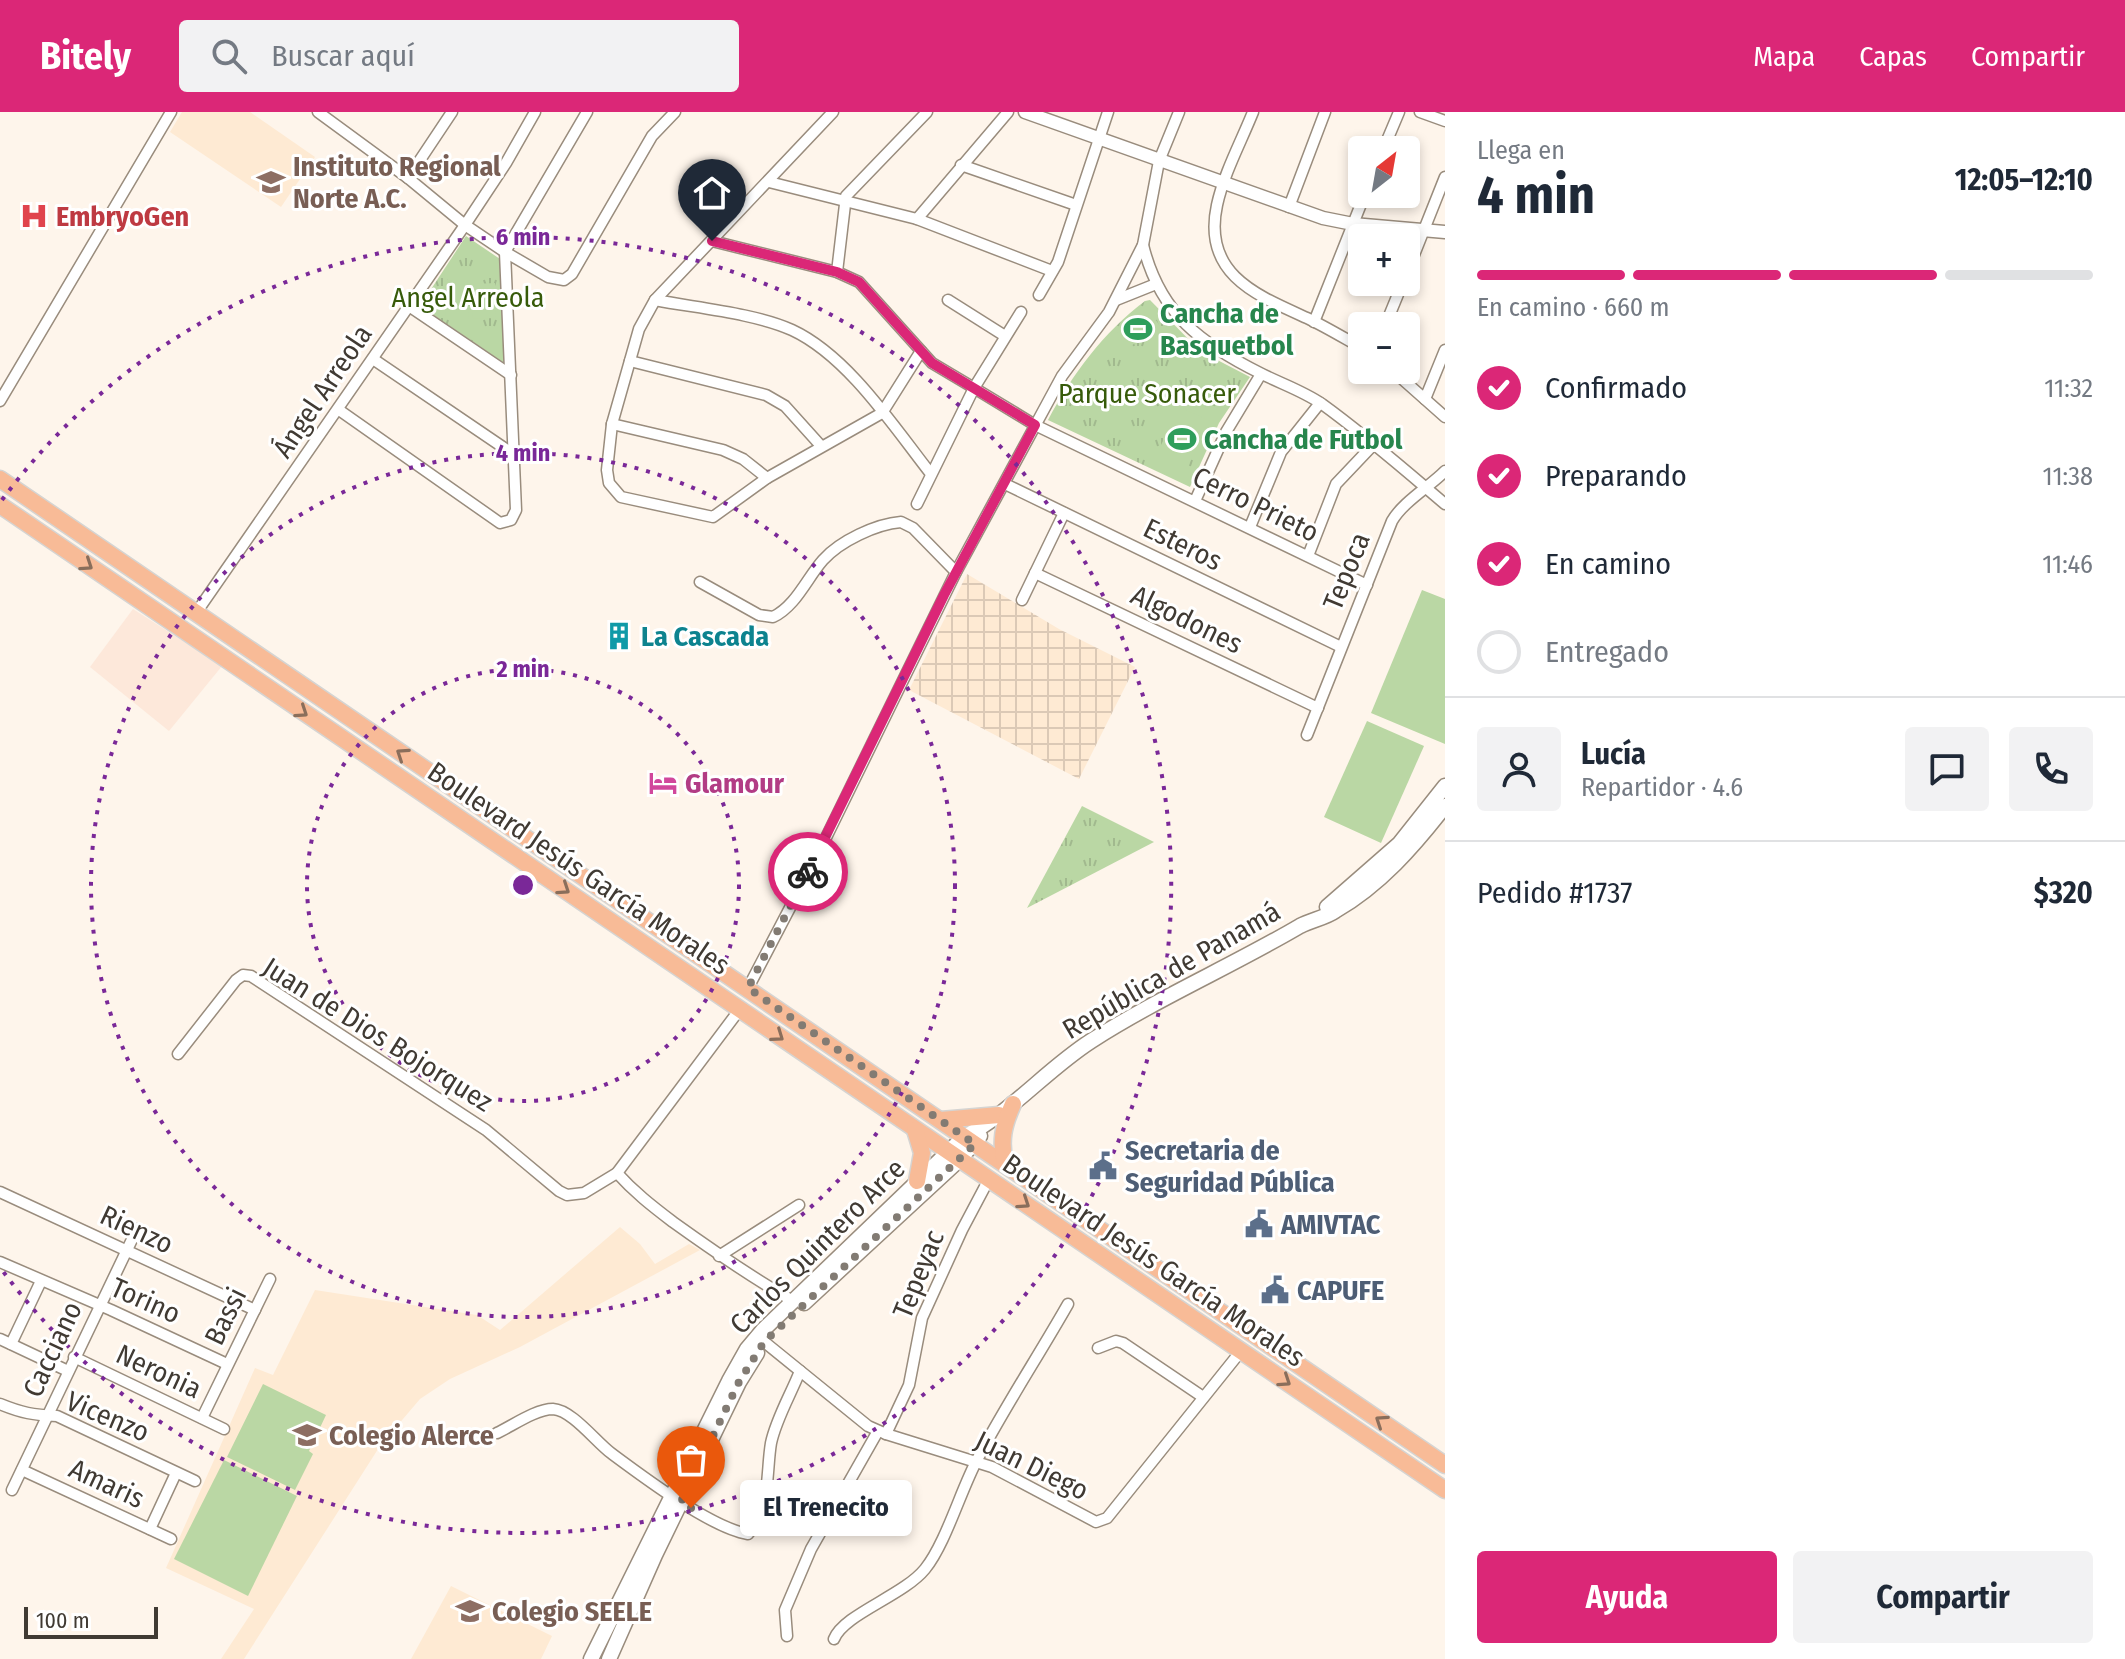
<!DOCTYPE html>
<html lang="es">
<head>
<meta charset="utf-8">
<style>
  body { margin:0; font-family:"Fira Sans Condensed",sans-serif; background:#f2f2f3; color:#1f2937; height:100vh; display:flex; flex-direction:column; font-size:30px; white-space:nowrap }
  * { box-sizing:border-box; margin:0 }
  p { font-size:26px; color:#747a83 }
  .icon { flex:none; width:44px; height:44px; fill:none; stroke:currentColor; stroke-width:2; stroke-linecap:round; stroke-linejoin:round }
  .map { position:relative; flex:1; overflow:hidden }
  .details { display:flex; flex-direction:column; background:#fff; width:680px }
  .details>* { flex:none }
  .needle { width:52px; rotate:31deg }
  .controls { position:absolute; left:1348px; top:24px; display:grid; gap:16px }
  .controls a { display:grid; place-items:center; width:72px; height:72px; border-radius:8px; background:#fff; box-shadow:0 4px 12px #0003; font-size:40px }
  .scale { position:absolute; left:24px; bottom:20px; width:134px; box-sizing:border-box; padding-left:8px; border:4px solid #403a33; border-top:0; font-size:22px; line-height:28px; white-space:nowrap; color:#403a33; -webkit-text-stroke:6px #fff; paint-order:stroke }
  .pin { position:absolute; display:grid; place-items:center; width:68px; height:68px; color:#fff; margin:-82px -34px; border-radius:50% 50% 50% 0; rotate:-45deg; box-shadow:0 0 8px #0007 }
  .pin .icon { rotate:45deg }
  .courier { position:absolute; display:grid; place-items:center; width:80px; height:80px; margin:-40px; border:6px solid #db2777; border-radius:50%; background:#fff; color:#222; box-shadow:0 2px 10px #0007 }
  .bubble { position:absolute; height:56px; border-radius:8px; background:#fff; box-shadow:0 4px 12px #0003; font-size:26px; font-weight:700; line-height:56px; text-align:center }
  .summary em { font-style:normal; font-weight:700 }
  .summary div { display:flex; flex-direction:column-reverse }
  .summary { display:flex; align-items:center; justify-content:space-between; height:136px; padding:0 32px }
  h1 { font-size:52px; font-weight:700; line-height:60px }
  .bar { display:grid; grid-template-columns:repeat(4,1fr); gap:12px 8px; align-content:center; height:96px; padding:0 32px }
  .bar i { height:10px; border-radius:6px; background:#e0e1e3 }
  .bar .on { background:#db2777 }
  .bar p { grid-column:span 4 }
  .line { display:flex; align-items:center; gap:20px; padding:0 32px; border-top:2px solid #e0e1e3 }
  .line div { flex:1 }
  .round { display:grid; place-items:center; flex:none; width:84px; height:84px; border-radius:8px; background:#f2f2f3 }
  ol { padding:0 32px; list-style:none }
  li { display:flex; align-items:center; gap:24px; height:88px }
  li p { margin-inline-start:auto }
  li .icon { padding:8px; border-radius:50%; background:#db2777; color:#fff; stroke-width:4 }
  li:last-child { color:#747a83 }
  li i { width:44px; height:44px; border:4px solid #e0e1e3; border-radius:50% }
  .cta { display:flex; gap:16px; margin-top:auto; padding:16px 32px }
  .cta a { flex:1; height:92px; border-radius:8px; background:#db2777; color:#fff; font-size:32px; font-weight:700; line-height:92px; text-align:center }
  .cta a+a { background:#f2f2f3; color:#1f2937 }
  header { display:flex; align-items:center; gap:48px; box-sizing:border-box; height:112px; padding:0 40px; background:#db2777; color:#fff }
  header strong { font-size:38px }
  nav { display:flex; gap:44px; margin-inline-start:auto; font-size:28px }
  .search { width:560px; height:72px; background:#f2f2f3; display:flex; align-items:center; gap:20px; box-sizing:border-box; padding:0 28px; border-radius:8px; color:#747a83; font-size:30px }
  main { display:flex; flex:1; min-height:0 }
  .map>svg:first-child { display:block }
  .commercial { fill:#fde8da }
  .industrial { fill:url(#industrial-grid) }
  .built { fill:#feead3 }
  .grass { fill:url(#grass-tufts) }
  .pitch { fill:#bad7a4 }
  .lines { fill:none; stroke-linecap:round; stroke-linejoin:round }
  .minor-casing { stroke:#998c7d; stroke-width:13 }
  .tertiary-casing { stroke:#998c7d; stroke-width:15 }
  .secondary-casing { stroke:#998c7d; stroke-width:17 }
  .primary-casing { stroke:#d5d4d2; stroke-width:19 }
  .minor { stroke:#fff; stroke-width:10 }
  .tertiary { stroke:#fff; stroke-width:12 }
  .secondary { stroke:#fff; stroke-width:14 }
  .primary { stroke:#f8bb97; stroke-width:16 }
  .oneway { stroke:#8a6e5b }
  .done { stroke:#827b73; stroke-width:8; stroke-dasharray:0 14.4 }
  .route { stroke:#db2777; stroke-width:10 }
  .ring { fill:none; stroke:#7a2898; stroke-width:4; stroke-dasharray:4 8 }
  .labels { text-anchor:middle; stroke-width:6; stroke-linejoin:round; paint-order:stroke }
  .education-label { font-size:28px; font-weight:bold; fill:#785e54; stroke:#fff; text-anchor:start }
  .health-label { font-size:28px; font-weight:bold; fill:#be3a42; stroke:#fff; text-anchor:start }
  .park-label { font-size:28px; fill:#375b0a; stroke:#fff }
  .leisure-label { font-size:28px; font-weight:bold; fill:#27864d; stroke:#fff; text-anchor:start }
  .street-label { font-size:28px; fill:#403a33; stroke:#fff }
  .culture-label { font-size:28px; font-weight:bold; fill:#0d838f; stroke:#fff; text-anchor:start }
  .hotel-label { font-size:28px; font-weight:bold; fill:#b23c85; stroke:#fff; text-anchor:start }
  .service-label { font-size:28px; font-weight:bold; fill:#4e5e75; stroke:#fff; text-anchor:start }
  .centre { fill:#7a2898; stroke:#fff; stroke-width:4 }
  .ring-label { font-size:24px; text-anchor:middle; font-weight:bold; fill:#7a2898; stroke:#fff; stroke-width:6; stroke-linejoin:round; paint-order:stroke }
</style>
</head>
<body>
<header>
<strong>Bitely</strong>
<div class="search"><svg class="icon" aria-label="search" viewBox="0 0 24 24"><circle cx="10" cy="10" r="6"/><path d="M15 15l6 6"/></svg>Buscar aquí</div>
<nav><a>Mapa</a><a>Capas</a><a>Compartir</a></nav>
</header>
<main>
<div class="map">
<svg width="1445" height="1547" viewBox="0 0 1445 1547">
  <defs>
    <pattern id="industrial-grid" width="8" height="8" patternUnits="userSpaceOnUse" patternTransform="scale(2)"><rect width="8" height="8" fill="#feead3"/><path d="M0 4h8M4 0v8" fill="none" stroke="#dbc9b6"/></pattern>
    <pattern id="grass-tufts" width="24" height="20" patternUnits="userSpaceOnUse" patternTransform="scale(2)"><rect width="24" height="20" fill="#bad7a4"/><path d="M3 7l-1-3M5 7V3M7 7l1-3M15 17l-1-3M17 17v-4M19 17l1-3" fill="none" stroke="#a1b98e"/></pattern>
  </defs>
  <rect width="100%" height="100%" fill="#fef5eb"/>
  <polygon class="commercial" points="133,497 222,554 169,619 90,555"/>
  <polygon class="industrial" points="967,462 1059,517 1135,555 1079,667 909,578"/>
  <g class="built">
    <polygon points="182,0 250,0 315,45 281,95 170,20"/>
    <polygon points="620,1115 640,1132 655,1152 689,1132 700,1138 520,1235 450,1267 420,1287 380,1334 244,1547 221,1547 254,1497 166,1456 255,1256 273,1263 315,1178 477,1203 500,1218"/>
    <polygon points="451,1474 552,1524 541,1547 411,1547"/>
  </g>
  <g class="grass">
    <polygon points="466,124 500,147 504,251 420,194"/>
    <path d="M1150 188 1200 239 1250 265 1219 311 1190 375 1048 308C1073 261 1103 221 1145 189Z"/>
    <polygon points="1082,694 1154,730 1027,796"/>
  </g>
  <g class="pitch">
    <polygon points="445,168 467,168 469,207 446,207"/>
    <polygon points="495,171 496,206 473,207 472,172"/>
    <polygon points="1149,198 1160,214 1128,236 1117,220"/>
    <polygon points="1180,295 1210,309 1185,360 1155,345"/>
    <polygon points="1422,478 1445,487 1445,632 1371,601"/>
    <polygon points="1367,609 1424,634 1381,731 1324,705"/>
    <polygon points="263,1272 326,1303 309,1339 313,1342 295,1378 227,1345"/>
    <polygon points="224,1348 297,1384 248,1484 174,1447"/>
  </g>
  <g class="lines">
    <defs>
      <g id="minor">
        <polyline points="318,0 408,66 465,113 505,140 548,165 564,168 572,162 652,24 675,0"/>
        <polyline points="833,0 655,188 639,217 612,312 607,358 609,371 621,385 713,405 767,366 882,301 921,239"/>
        <path d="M1253 0C1241 30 1224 61 1217 93 1202 162 1256 183 1307 206 1326 215 1344 226 1362 236"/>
        <polyline points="1420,0 1445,9"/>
        <polyline points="1383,38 1399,0"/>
        <polyline points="961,53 1076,93"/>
        <polyline points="408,66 452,0"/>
        <polyline points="769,70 917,107 1052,159"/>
        <polyline points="1289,95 1325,0"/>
        <polyline points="917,107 1008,0"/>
        <polyline points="712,129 837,160 859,170 932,251 974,276 1035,313 1367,473"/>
        <path d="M1143 133C1160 202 1201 232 1262 262 1282 272 1303 279 1322 292 1365 323 1405 358 1445 392"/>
        <polyline points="837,160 846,84 927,0"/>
        <polyline points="1406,163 1445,65"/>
        <polyline points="1039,183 1058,150 1108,0"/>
        <path d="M655 188C696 196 754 201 792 218 848 244 894 315 931 362"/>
        <polyline points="948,188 1005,224"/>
        <polyline points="1116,188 1156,172"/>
        <polyline points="409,194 511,263"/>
        <polyline points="1314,210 1365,82"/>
        <polyline points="1385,214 1403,170"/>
        <polyline points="373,247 513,342"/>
        <polyline points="630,249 766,283 785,294 821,334"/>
        <polyline points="1392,258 1445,305"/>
        <polyline points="1425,287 1445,238"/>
        <polyline points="0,289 171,0"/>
        <polyline points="339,298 500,411 511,408 516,398 505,140 587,0"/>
        <polyline points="612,312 723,338 743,347 767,366"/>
        <polyline points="1005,372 1341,535"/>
        <polyline points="1195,389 1226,320 1261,262"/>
        <polyline points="917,392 974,276 1021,200"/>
        <polyline points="1250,415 1281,340 1320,291"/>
        <polyline points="1308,444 1336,372 1373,333"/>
        <polyline points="1035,461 1318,596"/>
        <path d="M700 470 759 503 773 505C796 494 807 466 823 448 840 429 876 412 901 410L913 416 956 460"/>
        <polyline points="1022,488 1064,401"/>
        <polyline points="196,501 465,113 506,51 535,0"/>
        <path d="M1307 623 1392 409C1403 390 1429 375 1445 359"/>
        <polyline points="748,876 816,746 956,460 1062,264 1109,200 1143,133 1159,49 1179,0"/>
        <polyline points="178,942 236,868 243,863 251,864 486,1018 559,1079 567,1083 584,1081 617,1061 740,897"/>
        <path d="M617 1061C634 1080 652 1094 673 1110 712 1138 751 1165 793 1189"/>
        <polyline points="0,1080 255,1198"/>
        <polyline points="719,1144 799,1093"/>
        <polyline points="0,1150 111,1198 227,1252"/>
        <polyline points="757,1224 868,1314 886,1322 992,1355 1096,1410 1107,1406 1241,1239"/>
        <polyline points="0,1227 68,1259"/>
        <polyline points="11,1232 41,1169"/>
        <polyline points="1098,1236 1116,1229 1123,1231 1203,1285"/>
        <polyline points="74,1245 224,1317"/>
        <path d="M0 1292C22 1301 33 1303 57 1304L195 1369"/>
        <polyline points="202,1306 270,1167"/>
        <path d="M497 1321C512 1314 536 1297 553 1297 572 1298 596 1330 611 1341 642 1364 711 1416 748 1422 771 1398 766 1360 771 1331 776 1307 791 1282 800 1259"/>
        <polyline points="886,1322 909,1273 922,1206 962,1118 989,1067"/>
        <polyline points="22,1358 171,1427"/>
        <polyline points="12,1378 137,1117"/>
        <polyline points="150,1417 176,1361"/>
        <polyline points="787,1524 785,1498 811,1437 878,1319"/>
        <path d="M834 1527C844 1502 903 1484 925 1457 946 1431 961 1377 978 1346 1006 1293 1039 1243 1068 1192"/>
      </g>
      <polyline id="tertiary" points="1025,0 1323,106 1353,112 1445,120"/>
      <g id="secondary">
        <polyline points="1327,795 1399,732 1445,674"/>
        <polyline points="804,1191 960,1047 980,1024"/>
        <path d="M591 1547 729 1269 747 1237 763 1218 964 1025C1012 1000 1046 958 1091 929 1158 886 1232 854 1300 814 1311 808 1325 806 1335 799 1380 773 1414 734 1445 694"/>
        <polyline points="609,1547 655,1443 739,1270 757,1241"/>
      </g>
      <g id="primary">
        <polyline points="0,367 1445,1353"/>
        <polyline points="0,393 1445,1378"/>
        <polyline points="941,1008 999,1003"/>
        <polyline points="915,1018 922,1041 917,1069"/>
        <path d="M1005 1052C1000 1029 1003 1014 1013 992"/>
      </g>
    </defs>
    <use href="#minor" class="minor-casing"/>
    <use href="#tertiary" class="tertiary-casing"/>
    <use href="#secondary" class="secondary-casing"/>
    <use href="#primary" class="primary-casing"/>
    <use href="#minor" class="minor"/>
    <use href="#tertiary" class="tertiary"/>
    <use href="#secondary" class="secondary"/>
    <use href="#primary" class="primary"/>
  </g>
  <defs><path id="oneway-chevron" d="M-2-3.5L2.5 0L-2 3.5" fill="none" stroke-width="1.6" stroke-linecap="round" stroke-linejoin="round" transform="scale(2)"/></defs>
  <g class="oneway">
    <use href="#oneway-chevron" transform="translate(87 453) rotate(34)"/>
    <use href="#oneway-chevron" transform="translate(302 600) rotate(34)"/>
    <use href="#oneway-chevron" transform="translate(402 642) rotate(-146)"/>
    <use href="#oneway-chevron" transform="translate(564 777) rotate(34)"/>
    <use href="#oneway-chevron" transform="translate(778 924) rotate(35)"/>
    <use href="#oneway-chevron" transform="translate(1024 1091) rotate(34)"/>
    <use href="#oneway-chevron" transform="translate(1285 1269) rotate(34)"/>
    <use href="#oneway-chevron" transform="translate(1381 1309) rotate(-146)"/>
  </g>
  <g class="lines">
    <polyline class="done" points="691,1396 681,1390 739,1270 764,1230 975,1032 748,876 808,760"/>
    <polyline class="route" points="712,129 837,160 859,170 932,251 1035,313 944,483 808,760"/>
  </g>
  <g class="ring">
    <circle cx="523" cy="773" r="216"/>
    <circle cx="523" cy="773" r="432"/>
    <path d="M2 388A648 648 0 1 1 2 1158"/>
  </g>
  <defs>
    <symbol id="school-bare" viewBox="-9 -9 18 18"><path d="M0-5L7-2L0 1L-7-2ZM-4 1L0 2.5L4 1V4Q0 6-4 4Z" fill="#8d6e63" stroke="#fff" stroke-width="2.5" paint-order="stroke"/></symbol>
    <symbol id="hospital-bare" viewBox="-9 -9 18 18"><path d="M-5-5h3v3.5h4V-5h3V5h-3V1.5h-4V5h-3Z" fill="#e0444e" stroke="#fff" stroke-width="2.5" paint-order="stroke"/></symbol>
    <symbol id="stadium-bare" viewBox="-9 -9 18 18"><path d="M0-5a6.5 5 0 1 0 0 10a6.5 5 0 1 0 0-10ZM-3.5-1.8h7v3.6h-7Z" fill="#2e9e5b" stroke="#fff" stroke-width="2.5" paint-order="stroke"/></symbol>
    <symbol id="building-bare" viewBox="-9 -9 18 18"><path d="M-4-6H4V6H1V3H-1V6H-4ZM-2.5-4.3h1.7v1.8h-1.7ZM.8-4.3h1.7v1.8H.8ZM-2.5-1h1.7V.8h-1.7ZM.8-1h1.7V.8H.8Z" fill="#0f9aa8" stroke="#fff" stroke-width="2.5" paint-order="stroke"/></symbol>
    <symbol id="hotel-bare" viewBox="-9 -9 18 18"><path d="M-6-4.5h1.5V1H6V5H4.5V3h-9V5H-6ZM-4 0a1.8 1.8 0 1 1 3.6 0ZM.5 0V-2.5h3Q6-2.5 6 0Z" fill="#d1479c" stroke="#fff" stroke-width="2.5" paint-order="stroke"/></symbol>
    <symbol id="civic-bare" viewBox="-9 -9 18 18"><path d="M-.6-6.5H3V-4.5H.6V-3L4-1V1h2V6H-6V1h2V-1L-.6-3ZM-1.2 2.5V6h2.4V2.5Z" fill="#5c6f8a" stroke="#fff" stroke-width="2.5" paint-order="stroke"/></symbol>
  </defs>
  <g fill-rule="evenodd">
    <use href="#school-bare" x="251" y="50" width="40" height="40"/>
    <use href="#hospital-bare" x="14" y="84" width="40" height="40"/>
    <use href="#stadium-bare" x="1118" y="197" width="40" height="40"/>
    <use href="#stadium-bare" x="1162" y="307" width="40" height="40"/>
    <use href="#building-bare" x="599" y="504" width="40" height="40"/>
    <use href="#hotel-bare" x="643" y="651" width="40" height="40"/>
    <use href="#civic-bare" x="1083" y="1034" width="40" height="40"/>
    <use href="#civic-bare" x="1239" y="1092" width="40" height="40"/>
    <use href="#civic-bare" x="1255" y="1158" width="40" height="40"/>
    <use href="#school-bare" x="287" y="1303" width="40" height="40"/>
    <use href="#school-bare" x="450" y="1479" width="40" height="40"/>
  </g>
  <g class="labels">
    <g class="education-label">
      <text x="293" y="64">Instituto Regional<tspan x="293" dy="32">Norte A.C.</tspan></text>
      <text x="329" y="1333">Colegio Alerce</text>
      <text x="492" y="1509">Colegio SEELE</text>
    </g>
    <g class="health-label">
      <text x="56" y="114">EmbryoGen</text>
    </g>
    <g class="park-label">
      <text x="468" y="195">Angel Arreola</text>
      <text x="1147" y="291">Parque Sonacer</text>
    </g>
    <g class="leisure-label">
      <text x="1160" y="211">Cancha de<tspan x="1160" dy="32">Basquetbol</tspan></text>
      <text x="1204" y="337">Cancha de Futbol</text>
    </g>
    <g class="street-label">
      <text transform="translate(322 279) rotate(-56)" y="10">Ángel Arreola</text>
      <text transform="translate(1256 392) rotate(26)" y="10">Cerro Prieto</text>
      <text transform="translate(1183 432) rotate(26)" y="10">Esteros</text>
      <text transform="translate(1346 459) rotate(-68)" y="10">Tepoca</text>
      <text transform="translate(1187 507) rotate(26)" y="10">Algodones</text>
      <text transform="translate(579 756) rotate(34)" y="10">Boulevard Jesús García Morales</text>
      <text transform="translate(1171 858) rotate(-30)" y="10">República de Panamá</text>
      <text transform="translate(378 922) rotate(32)" y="10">Juan de Dios Bojorquez</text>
      <text transform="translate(137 1117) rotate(25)" y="10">Rienzo</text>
      <text transform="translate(817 1134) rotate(-45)" y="10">Carlos Quintero Arce</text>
      <text transform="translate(1154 1148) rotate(34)" y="10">Boulevard Jesús García Morales</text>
      <text transform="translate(918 1162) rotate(-68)" y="10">Tepeyac</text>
      <text transform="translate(146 1188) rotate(24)" y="10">Torino</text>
      <text transform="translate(225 1204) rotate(-64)" y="10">Bassi</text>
      <text transform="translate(52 1237) rotate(-65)" y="10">Cacciano</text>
      <text transform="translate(159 1259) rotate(25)" y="10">Neronia</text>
      <text transform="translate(108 1304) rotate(23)" y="10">Vicenzo</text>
      <text transform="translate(1032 1353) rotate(26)" y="10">Juan Diego</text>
      <text transform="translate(107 1371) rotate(25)" y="10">Amaris</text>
    </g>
    <g class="culture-label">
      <text x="641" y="534">La Cascada</text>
    </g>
    <g class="hotel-label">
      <text x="685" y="681">Glamour</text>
    </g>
    <g class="service-label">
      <text x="1125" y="1048">Secretaria de<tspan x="1125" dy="32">Seguridad Pública</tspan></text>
      <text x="1281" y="1122">AMIVTAC</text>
      <text x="1297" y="1188">CAPUFE</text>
    </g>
  </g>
  <circle cx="523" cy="773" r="12" class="centre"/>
  <g class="ring-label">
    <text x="523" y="133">6 min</text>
    <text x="523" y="349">4 min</text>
    <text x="523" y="565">2 min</text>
  </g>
</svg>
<div class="controls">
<a><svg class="needle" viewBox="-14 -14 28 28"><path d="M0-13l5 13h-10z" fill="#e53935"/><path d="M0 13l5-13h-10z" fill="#747a83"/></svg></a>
<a>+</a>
<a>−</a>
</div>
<div class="scale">100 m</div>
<div class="pin" style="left:691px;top:1396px;background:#ea580c"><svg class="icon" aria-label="bag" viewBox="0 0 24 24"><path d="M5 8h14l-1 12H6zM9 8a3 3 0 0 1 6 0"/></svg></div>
<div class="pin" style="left:712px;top:129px;background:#1f2937"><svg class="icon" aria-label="home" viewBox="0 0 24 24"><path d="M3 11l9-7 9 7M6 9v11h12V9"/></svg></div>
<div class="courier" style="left:808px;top:760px"><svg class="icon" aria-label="bike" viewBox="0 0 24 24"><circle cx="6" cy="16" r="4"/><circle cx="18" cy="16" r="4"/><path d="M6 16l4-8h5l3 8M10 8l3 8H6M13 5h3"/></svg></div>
<div class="bubble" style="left:740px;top:1368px;width:172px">El Trenecito</div>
</div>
<section class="details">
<div class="summary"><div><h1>4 min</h1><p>Llega en</p></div><em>12:05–12:10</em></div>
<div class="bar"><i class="on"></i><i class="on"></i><i class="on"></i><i></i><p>En camino · 660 m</p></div>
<ol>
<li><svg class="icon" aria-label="check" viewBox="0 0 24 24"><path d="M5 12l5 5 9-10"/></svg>Confirmado<p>11:32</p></li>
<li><svg class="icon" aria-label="check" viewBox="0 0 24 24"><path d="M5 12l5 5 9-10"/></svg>Preparando<p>11:38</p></li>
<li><svg class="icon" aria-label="check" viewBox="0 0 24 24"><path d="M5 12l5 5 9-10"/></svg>En camino<p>11:46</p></li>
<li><i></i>Entregado</li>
</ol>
<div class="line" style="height:144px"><a class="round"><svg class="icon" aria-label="person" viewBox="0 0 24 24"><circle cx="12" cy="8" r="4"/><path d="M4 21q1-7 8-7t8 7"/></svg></a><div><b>Lucía</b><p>Repartidor · 4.6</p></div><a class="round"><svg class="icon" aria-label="chat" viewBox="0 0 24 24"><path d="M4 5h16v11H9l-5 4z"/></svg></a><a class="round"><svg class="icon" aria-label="phone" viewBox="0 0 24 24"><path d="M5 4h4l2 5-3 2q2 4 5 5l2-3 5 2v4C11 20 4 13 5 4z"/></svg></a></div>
<div class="line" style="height:104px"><div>Pedido #1737</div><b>$320</b></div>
<div class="cta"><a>Ayuda</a><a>Compartir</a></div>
</section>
</main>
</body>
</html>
